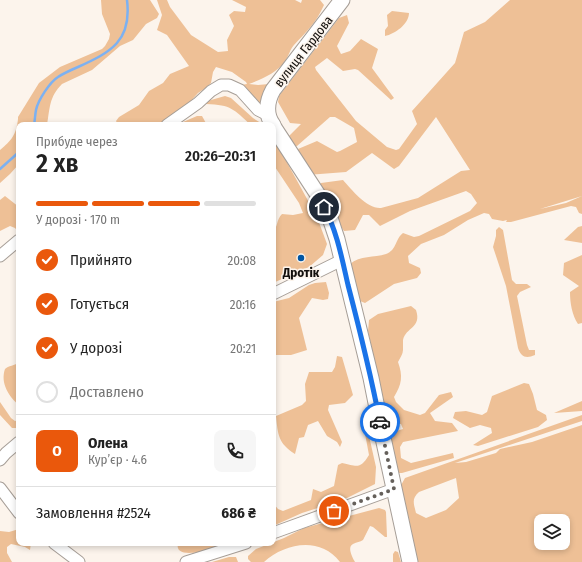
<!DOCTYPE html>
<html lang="uk">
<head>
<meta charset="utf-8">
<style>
  body { margin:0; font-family:"Fira Sans Condensed",sans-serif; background:#f6f6f6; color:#222; height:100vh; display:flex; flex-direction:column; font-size:15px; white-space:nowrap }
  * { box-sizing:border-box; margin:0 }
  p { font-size:13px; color:#767676 }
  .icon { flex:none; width:22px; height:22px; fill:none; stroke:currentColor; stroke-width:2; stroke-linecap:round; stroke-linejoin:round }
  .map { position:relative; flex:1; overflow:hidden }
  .side { position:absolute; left:16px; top:122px; width:260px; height:424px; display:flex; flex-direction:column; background:#fff; border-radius:8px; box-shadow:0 2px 6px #0003 }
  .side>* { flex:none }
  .buttons { position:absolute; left:534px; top:514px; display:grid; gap:8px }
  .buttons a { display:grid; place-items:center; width:36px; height:36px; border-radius:8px; background:#fff; box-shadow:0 2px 6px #0003; font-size:20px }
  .pin { position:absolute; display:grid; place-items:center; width:34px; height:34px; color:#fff; margin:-17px; border:2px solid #fff; border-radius:50%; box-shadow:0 1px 4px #0007 }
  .courier { position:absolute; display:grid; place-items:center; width:40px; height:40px; margin:-20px; border:3px solid #1a73e8; border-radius:50%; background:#fff; color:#222; box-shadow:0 1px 5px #0007 }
  .headline em { font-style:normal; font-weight:600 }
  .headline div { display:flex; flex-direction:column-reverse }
  .headline { display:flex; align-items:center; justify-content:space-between; height:68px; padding:0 20px }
  h1 { font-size:26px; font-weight:600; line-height:30px }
  .bar { display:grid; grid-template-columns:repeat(4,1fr); gap:6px 4px; align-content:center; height:48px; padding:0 20px }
  .bar i { height:5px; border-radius:3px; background:#e0e0e0 }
  .bar .on { background:#ea580c }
  .bar p { grid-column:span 4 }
  .line { display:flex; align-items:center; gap:10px; padding:0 20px; border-top:1px solid #e0e0e0 }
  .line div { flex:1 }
  .round { display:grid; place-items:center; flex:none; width:42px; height:42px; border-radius:8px; background:#f6f6f6 }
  ol { padding:0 20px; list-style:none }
  li { display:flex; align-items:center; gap:12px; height:44px }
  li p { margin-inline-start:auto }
  li .icon { padding:4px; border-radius:50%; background:#ea580c; color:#fff; stroke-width:4 }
  li:last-child { color:#767676 }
  li i { width:22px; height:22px; border:2px solid #e0e0e0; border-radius:50% }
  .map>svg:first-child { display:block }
  .green { fill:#eec096; fill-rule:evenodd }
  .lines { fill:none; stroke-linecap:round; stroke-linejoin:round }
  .stream { stroke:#7cb1f2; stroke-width:2.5 }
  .street-casing { stroke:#a69e97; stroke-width:13 }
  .secondary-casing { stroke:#a69e97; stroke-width:17 }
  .street { stroke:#fff; stroke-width:11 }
  .secondary { stroke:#fff; stroke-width:15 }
  .done { stroke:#65605b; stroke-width:4; stroke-dasharray:0 7.2 }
  .route { stroke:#1a73e8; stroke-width:5 }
  .poi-dot { fill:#0056a4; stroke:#fcf4ec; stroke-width:1.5 }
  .labels { text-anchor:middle; stroke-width:3; stroke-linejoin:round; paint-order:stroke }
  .street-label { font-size:13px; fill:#13100d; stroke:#fcf4ec }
  .poi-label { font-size:13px; font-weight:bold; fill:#13100d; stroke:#fcf4ec }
</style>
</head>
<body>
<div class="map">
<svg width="582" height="562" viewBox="0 0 582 562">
  <rect width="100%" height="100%" fill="#fcf4ec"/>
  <g class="green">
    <path d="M101 0H150L159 14 157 18 146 24 133 40 120 46 92 70 62 84C49 97 50 108 47 125H19V164L10 174 0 183V150C12 140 16 135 18 119V117L39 83 60 67 102 49 105 46 109 39 110 34 102 14Z"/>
    <path d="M157 0H167L170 7 191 35 218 52 228 51 227 40 234 26 229 15 234 11 245 12 246 7 232 0H295L301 3 302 0H320L324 5C316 23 307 31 294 45 290 49 289 56 285 61 277 73 262 79 249 84L258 85 269 84 262 108 241 85 247 84 246 82 232 72 216 67 213 72 211 83 207 87 198 93 190 102 158 125H118L116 121 119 117 139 105 149 91 163 83 170 74 189 66 167 35 157 30 162 15Z"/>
    <path d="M510 0H582V196L540 209 566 203 582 196V214L579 213 576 207 571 206 511 222H506L507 220 503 221 492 219 489 214 484 213 468 220 444 235 421 244 408 256 409 263 420 268 421 273 417 278 394 284 365 303 360 301 350 264C360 255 374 258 386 254 397 250 395 239 403 233L414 237 419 236 470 211 477 203 471 194 466 191 410 211 380 226 369 215H363L355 230 344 231C336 218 320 198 321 183L343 180C352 190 367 209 381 208L418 198 461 171 470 170 436 117 399 166 394 169 372 153 346 172 307 175 298 149 317 141 337 152 340 151 357 142 354 128 335 117H330L297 146 291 147 287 138 301 124 290 123 278 102 279 96 339 18 347 15 349 23 337 46 341 54 350 51 361 39 378 49 372 68 394 98 391 100 358 70 355 69 343 71 327 58 315 67 316 70 356 121 387 147 396 150 399 149 417 124 412 111 455 63 464 32 485 22Z"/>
    <path d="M392 11 409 13C409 24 395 34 385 36V30L388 26 387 15Z"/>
    <path d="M225 96 231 98 253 118 264 125H251C233 109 232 105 206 104L204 102Z"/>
    <polygon points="197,116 202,116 207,125 176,125"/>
    <path d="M273 137 317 217 327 244 323 255 309 267 273 283V232C278 227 276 220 282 214L293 215 303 213 299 203 273 164Z"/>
    <polygon points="5,196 19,207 19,233 15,228 10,226 0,231 0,200"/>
    <polygon points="582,226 582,243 564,240 578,227"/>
    <path d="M499 227 503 230 512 280 516 284H527L531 287 520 292 517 296 527 345 529 350H535V355C526 359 521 357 518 348L506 286 493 247 496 236V230Z"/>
    <path d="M582 255V323L578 324C572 315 570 303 570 292L579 286 563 275 564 263Z"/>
    <polygon points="326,282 329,293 328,299 323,300 312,298 299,318 307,350 291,355 273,355 273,302 289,298 309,285 315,283"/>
    <path d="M411 306 416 310C422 328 406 327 403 340 403 343 403 347 403 350 403 354 400 358 398 362 403 376 402 384 394 397L396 402 404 410 420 415 425 413 439 395 451 392 453 397 430 413 435 421 452 423 458 431 403 442 400 447 401 458 411 463 453 453 454 458 402 473H398L391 437 393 432 403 429 401 424 390 423 387 418 368 331 369 320 378 314Z"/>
    <path d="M337 356 342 357 353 395 345 403 329 405 328 410 342 442 340 447 337 442 327 436 318 421 308 425 304 437 299 438 295 454C278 443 278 435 276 416L302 405 306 401 305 384 309 372H332L335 367Z"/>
    <path d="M19 363V405C9 397 0 383 5 369 8 366 15 365 19 363Z"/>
    <polygon points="524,383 529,384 533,394 537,410 546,415 547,420 538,427 478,446 473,445 492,433 491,428 480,425 470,428 453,418 455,412 466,411 482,415 487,412 492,396"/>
    <polygon points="582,401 582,411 554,413"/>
    <polygon points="0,402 11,418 15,421 19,420 19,428 12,428 0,415"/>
    <path d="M582 415V421L455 463 466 462 496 453 500 449 532 442 582 425V562H413L399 489 405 478ZM456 478 459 498 446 510 426 518 416 513C414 504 411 499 419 492ZM541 521H563V543H541Z"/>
    <path d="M363 423 367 427 376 467 375 484 343 500 302 513 273 526V503L278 509 283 511 311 500 313 489 321 492 334 486 338 465 342 463C357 466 360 470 369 455Z"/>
    <path d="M379 508 385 510 386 512 387 537H385L373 527 370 526 363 540C360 542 357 542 353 544 347 547 352 557 355 562H340C320 536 285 543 264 562H251L248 559V556L256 549 284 538 304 528Z"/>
    <polygon points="19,529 19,543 31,543 30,550 25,547 11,544 7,547 7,553 12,562 0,562 0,531 9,532"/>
    <path d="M178 543H224C216 549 173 562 178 543Z"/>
    <polygon points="395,551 398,552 401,562 393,562 393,554"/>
    <polygon points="229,557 236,557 238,562 212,562"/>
  </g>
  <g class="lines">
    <g class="stream">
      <path d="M34 125C35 120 35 115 36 110 38 100 50 82 58 77 64 73 71 70 78 67 111 52 132 41 127 0"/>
      <polyline points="0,169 19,152"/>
    </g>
    <defs>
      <g id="street">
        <polyline points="167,125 198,103 211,91 221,85 229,85 240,90 258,110 268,115"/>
        <polyline points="0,256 19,240"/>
        <polyline points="273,294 342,260"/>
        <polyline points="0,460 6,453 19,442"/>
        <polyline points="0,488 19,513"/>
        <polyline points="273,533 394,489"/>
        <polyline points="54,543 79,562"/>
        <polyline points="186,562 246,543"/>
      </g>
      <g id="secondary">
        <path d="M273 125C265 114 267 101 273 90L342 0"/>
        <polyline points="273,126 320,198 329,215 337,239 371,378 382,433 410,562"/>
      </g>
    </defs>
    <use href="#street" class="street-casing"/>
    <use href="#secondary" class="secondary-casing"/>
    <use href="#street" class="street"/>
    <use href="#secondary" class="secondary"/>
  </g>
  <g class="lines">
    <polyline class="done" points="334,511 394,489 380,422"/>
    <path class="route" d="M324 207C337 231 342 259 348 285 360 331 371 376 380 422"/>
  </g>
  <circle class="poi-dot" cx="301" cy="258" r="4"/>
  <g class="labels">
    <g class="street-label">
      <text transform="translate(303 51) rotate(-52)" y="5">вулиця Гардова</text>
    </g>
    <g class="poi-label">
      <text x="301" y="277">Дротік</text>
    </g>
  </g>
</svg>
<div class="buttons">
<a><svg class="icon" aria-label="layers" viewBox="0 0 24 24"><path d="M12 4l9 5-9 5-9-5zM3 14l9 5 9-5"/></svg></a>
</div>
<div class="pin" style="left:334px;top:511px;background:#ea580c"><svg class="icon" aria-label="bag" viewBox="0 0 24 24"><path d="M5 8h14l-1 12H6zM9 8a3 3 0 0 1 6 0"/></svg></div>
<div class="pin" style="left:324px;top:207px;background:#1f2937"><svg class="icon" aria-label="home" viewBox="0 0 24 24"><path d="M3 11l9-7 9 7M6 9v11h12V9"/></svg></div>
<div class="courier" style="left:380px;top:422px"><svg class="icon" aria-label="car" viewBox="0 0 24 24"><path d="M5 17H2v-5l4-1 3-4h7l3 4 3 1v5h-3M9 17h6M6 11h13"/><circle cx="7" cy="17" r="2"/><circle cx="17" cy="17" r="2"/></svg></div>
<section class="side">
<div class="headline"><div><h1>2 хв</h1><p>Прибуде через</p></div><em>20:26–20:31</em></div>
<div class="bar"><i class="on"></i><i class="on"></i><i class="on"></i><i></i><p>У дорозі · 170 m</p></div>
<ol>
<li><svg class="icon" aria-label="check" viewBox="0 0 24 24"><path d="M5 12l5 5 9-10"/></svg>Прийнято<p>20:08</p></li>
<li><svg class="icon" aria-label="check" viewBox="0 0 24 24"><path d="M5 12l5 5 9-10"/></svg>Готується<p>20:16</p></li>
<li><svg class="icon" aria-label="check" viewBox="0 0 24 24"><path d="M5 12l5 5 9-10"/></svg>У дорозі<p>20:21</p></li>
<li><i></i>Доставлено</li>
</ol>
<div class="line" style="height:72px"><b class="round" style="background:#ea580c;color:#fff">О</b><div><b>Олена</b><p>Кур’єр · 4.6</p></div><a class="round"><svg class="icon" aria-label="phone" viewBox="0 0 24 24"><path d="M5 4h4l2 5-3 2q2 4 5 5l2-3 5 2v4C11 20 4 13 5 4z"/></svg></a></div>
<div class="line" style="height:52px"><div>Замовлення #2524</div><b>686 ₴</b></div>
</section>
</div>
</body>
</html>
